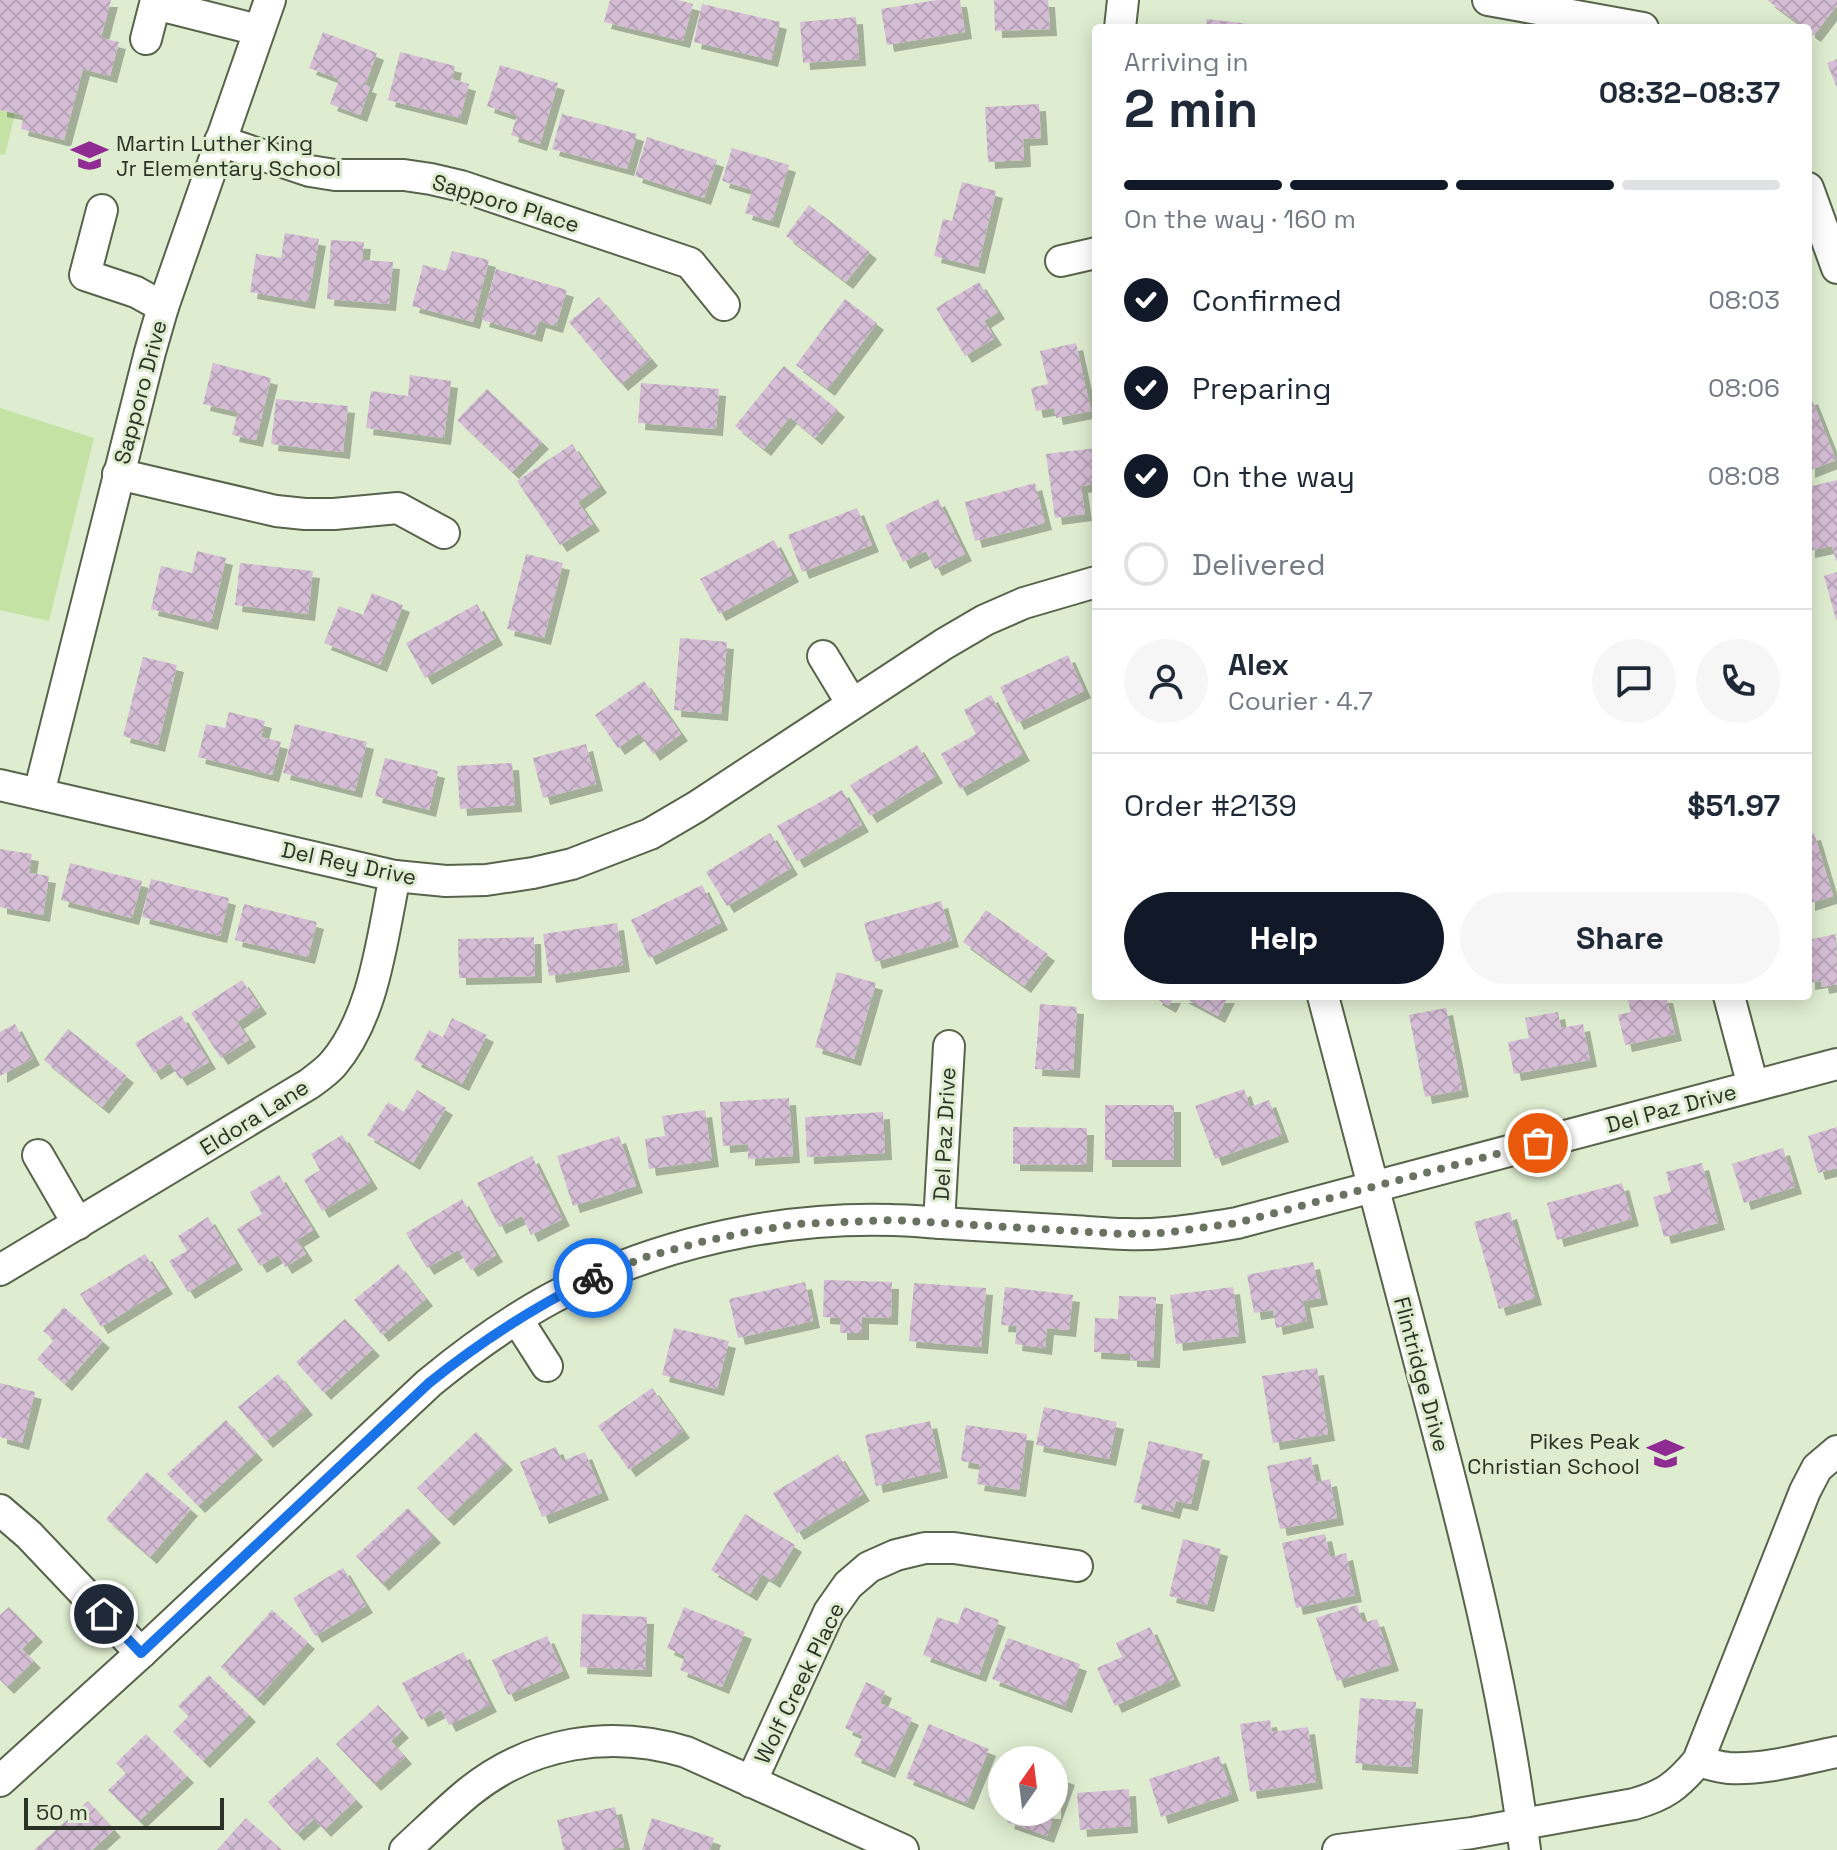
<!DOCTYPE html>
<html lang="en">
<head>
<meta charset="utf-8">
<style>
  body { margin:0; font-family:"Space Grotesk",sans-serif; background:#f6f6f7; color:#1f2937; height:100vh; display:flex; flex-direction:column; font-size:30px; white-space:nowrap }
  * { box-sizing:border-box; margin:0 }
  p { font-size:26px; color:#747a83 }
  .icon { flex:none; width:44px; height:44px; fill:none; stroke:currentColor; stroke-width:2; stroke-linecap:round; stroke-linejoin:round }
  .map { position:relative; flex:1; overflow:hidden }
  .panel { position:absolute; left:1092px; top:24px; width:720px; height:976px; display:flex; flex-direction:column; background:#fff; border-radius:8px; box-shadow:0 4px 20px #0003 }
  .panel>* { flex:none }
  .needle { width:52px; rotate:14deg }
  .controls { position:absolute; left:988px; top:1746px; display:grid; gap:16px }
  .controls a { display:grid; place-items:center; width:80px; height:80px; border-radius:50%; background:#fff; box-shadow:0 4px 20px #0003; font-size:40px }
  .scale { position:absolute; left:24px; bottom:20px; width:200px; box-sizing:border-box; padding-left:8px; border:4px solid #2b3126; border-top:0; font-size:22px; line-height:28px; white-space:nowrap; color:#2b3126; -webkit-text-stroke:6px #deedd0; paint-order:stroke }
  .pin { position:absolute; display:grid; place-items:center; width:68px; height:68px; color:#fff; margin:-34px; border:4px solid #fff; border-radius:50%; box-shadow:0 2px 8px #0007 }
  .courier { position:absolute; display:grid; place-items:center; width:80px; height:80px; margin:-40px; border:6px solid #1a73e8; border-radius:50%; background:#fff; color:#222; box-shadow:0 2px 10px #0007 }
  .head em { font-style:normal; font-weight:700 }
  .head div { display:flex; flex-direction:column-reverse }
  .head { display:flex; align-items:center; justify-content:space-between; height:136px; padding:0 32px }
  h1 { font-size:52px; font-weight:700; line-height:60px }
  .bar { display:grid; grid-template-columns:repeat(4,1fr); gap:12px 8px; align-content:center; height:96px; padding:0 32px }
  .bar i { height:10px; border-radius:6px; background:#e0e1e3 }
  .bar .on { background:#111827 }
  .bar p { grid-column:span 4 }
  .line { display:flex; align-items:center; gap:20px; padding:0 32px; border-top:2px solid #e0e1e3 }
  .line div { flex:1 }
  .round { display:grid; place-items:center; flex:none; width:84px; height:84px; border-radius:42px; background:#f6f6f7 }
  ol { padding:0 32px; list-style:none }
  li { display:flex; align-items:center; gap:24px; height:88px }
  li p { margin-inline-start:auto }
  li .icon { padding:8px; border-radius:50%; background:#111827; color:#fff; stroke-width:4 }
  li:last-child { color:#747a83 }
  li i { width:44px; height:44px; border:4px solid #e0e1e3; border-radius:50% }
  .button { display:flex; gap:16px; margin-top:auto; padding:16px 32px }
  .button a { flex:1; height:92px; border-radius:48px; background:#111827; color:#fff; font-size:32px; font-weight:700; line-height:92px; text-align:center }
  .button a+a { background:#f6f6f7; color:#1f2937 }
  .map>svg:first-child { display:block }
  .park { fill:#c3e2a3 }
  .building { fill:url(#building-cross-hatch); filter:url(#shadow) }
  .lines { fill:none; stroke-linecap:round; stroke-linejoin:round }
  .minor-casing { stroke:#57634a; stroke-width:34 }
  .minor { stroke:#fff; stroke-width:30 }
  .done { stroke:#6a7362; stroke-width:8; stroke-dasharray:0 14.4 }
  .route { stroke:#1a73e8; stroke-width:10 }
  .labels { text-anchor:middle; stroke-width:6; stroke-linejoin:round; paint-order:stroke }
  .poi-label { font-size:22px; fill:#2b3126; stroke:#deedd0; text-anchor:start }
  .street-label { font-size:22px; fill:#2b3126; stroke:#deedd0 }
</style>
</head>
<body>
<div class="map">
<svg width="1837" height="1850" viewBox="0 0 1837 1850">
  <defs>
    <pattern id="building-cross-hatch" width="8" height="8" patternUnits="userSpaceOnUse" patternTransform="scale(2)"><rect width="8" height="8" fill="#d5bdd5"/><path d="M0 0l8 8M0 8l8-8" fill="none" stroke="#b7a3b7"/></pattern>
    <filter id="shadow"><feDropShadow dx="7" dy="7" stdDeviation="0" flood-color="#0004"/></filter>
  </defs>
  <rect width="100%" height="100%" fill="#deedd0"/>
  <g class="park">
    <polygon points="0,110 15,114 5,155 0,154"/>
    <polygon points="0,408 94,438 49,621 0,610"/>
  </g>
  <g class="building">
    <polygon points="0,0 111,0 101,38 119,42 110,76 83,69 64,140 21,129 24,115 0,110"/>
    <polygon points="610,0 678,0 693,4 683,41 604,22"/>
    <polygon points="937,0 960,0 965,32 887,45 881,9"/>
    <polygon points="994,0 1048,0 1050,29 995,31"/>
    <polygon points="1767,0 1837,0 1837,5 1814,35 1808,31 1808,28 1805,28"/>
    <polygon points="702,4 780,22 771,60 694,42"/>
    <polygon points="856,17 859,59 803,63 800,22"/>
    <polygon points="1207,19 1249,24 1248,28 1206,28"/>
    <polygon points="323,32 377,53 365,85 370,87 360,115 330,104 339,79 309,68"/>
    <polygon points="400,52 455,66 452,79 469,84 460,118 388,100"/>
    <polygon points="1837,59 1837,88 1827,63"/>
    <polygon points="500,65 558,83 540,144 511,135 517,116 487,106"/>
    <polygon points="1039,104 1041,138 1023,139 1024,160 988,162 985,107"/>
    <polygon points="562,114 637,134 627,169 552,149"/>
    <polygon points="647,137 717,160 704,198 635,176"/>
    <polygon points="732,148 789,165 772,221 745,213 752,190 722,181"/>
    <polygon points="962,182 996,191 978,267 934,256 943,219 952,221"/>
    <polygon points="809,205 870,252 846,282 786,236"/>
    <polygon points="285,233 319,239 308,302 250,292 256,254 281,258"/>
    <polygon points="331,240 364,242 362,260 393,262 389,304 327,299"/>
    <polygon points="452,251 489,260 473,322 412,306 423,265 446,271"/>
    <polygon points="496,269 567,290 556,326 539,321 535,335 482,320"/>
    <polygon points="979,282 998,312 984,321 995,338 965,356 936,308"/>
    <polygon points="599,297 651,359 621,384 569,322"/>
    <polygon points="845,299 877,323 828,389 796,365"/>
    <polygon points="1076,343 1091,411 1056,418 1054,408 1036,411 1031,388 1048,384 1040,351"/>
    <polygon points="213,363 271,378 256,440 232,435 238,412 203,404"/>
    <polygon points="784,366 838,410 815,438 790,417 764,449 735,426"/>
    <polygon points="410,375 451,381 444,438 366,428 371,391 408,396"/>
    <polygon points="641,383 719,389 716,429 638,423"/>
    <polygon points="487,389 542,442 512,472 457,420"/>
    <polygon points="1811,397 1836,460 1808,471 1808,398"/>
    <polygon points="276,399 348,406 343,452 271,444"/>
    <polygon points="572,444 600,486 578,502 593,524 560,545 517,481"/>
    <polygon points="1096,448 1096,484 1081,486 1085,514 1055,518 1046,454"/>
    <polygon points="1837,480 1837,560 1836,561 1832,546 1808,551 1808,487"/>
    <polygon points="1035,483 1045,523 975,541 965,502"/>
    <polygon points="938,499 965,554 935,569 926,551 903,562 885,525"/>
    <polygon points="857,508 872,545 802,572 788,535"/>
    <polygon points="774,540 792,575 719,614 700,579"/>
    <polygon points="197,551 226,558 211,623 151,609 161,566 192,573"/>
    <polygon points="526,554 563,563 544,638 507,629"/>
    <polygon points="240,563 313,571 308,614 235,605"/>
    <polygon points="1837,572 1837,619 1836,620 1824,576"/>
    <polygon points="372,593 403,605 380,665 324,643 339,606 363,615"/>
    <polygon points="477,604 496,638 425,678 406,643"/>
    <polygon points="680,638 727,642 721,714 674,710"/>
    <polygon points="1068,655 1084,691 1017,723 1000,687"/>
    <polygon points="143,657 177,665 158,745 123,736"/>
    <polygon points="644,681 681,734 653,754 639,733 618,748 595,715"/>
    <polygon points="991,695 1023,754 960,789 941,754 976,734 964,710"/>
    <polygon points="229,712 265,721 261,737 281,742 272,775 198,757 206,724 225,728"/>
    <polygon points="295,724 367,742 355,791 283,773"/>
    <polygon points="586,744 596,784 543,798 533,758"/>
    <polygon points="917,745 936,776 870,816 850,785"/>
    <polygon points="385,758 438,771 429,810 375,796"/>
    <polygon points="512,763 515,805 460,809 457,766"/>
    <polygon points="842,790 862,825 797,861 777,826"/>
    <polygon points="770,833 791,868 727,906 706,872"/>
    <polygon points="1814,833 1833,896 1808,904 1808,834"/>
    <polygon points="0,849 32,854 29,873 49,876 43,915 0,907"/>
    <polygon points="70,863 142,881 132,918 61,900"/>
    <polygon points="151,879 229,898 220,936 142,917"/>
    <polygon points="702,885 721,923 649,958 631,920"/>
    <polygon points="941,901 952,940 875,962 864,923"/>
    <polygon points="244,904 317,922 308,957 235,940"/>
    <polygon points="986,910 1048,954 1024,986 963,942"/>
    <polygon points="617,923 623,965 549,976 543,934"/>
    <polygon points="1836,934 1837,984 1822,987 1821,981 1808,983 1808,940"/>
    <polygon points="534,937 535,976 459,978 458,939"/>
    <polygon points="837,972 876,983 854,1059 815,1047"/>
    <polygon points="242,980 260,1007 237,1022 249,1040 221,1058 191,1013"/>
    <polygon points="1156,996 1174,996 1169,1006 1155,998"/>
    <polygon points="1181,996 1228,996 1218,1016"/>
    <polygon points="1627,996 1666,996 1675,1034 1625,1045 1618,1015 1631,1012"/>
    <polygon points="1040,1004 1077,1007 1073,1071 1035,1069"/>
    <polygon points="1446,1008 1462,1090 1425,1097 1409,1015"/>
    <polygon points="1558,1012 1561,1028 1583,1024 1590,1060 1514,1074 1508,1042 1529,1038 1525,1018"/>
    <polygon points="181,1015 209,1062 180,1079 170,1063 154,1073 135,1043"/>
    <polygon points="452,1018 487,1035 462,1084 414,1060 429,1030 443,1037"/>
    <polygon points="15,1024 33,1058 0,1076 0,1032"/>
    <polygon points="68,1029 127,1076 102,1107 44,1060"/>
    <polygon points="1244,1089 1250,1107 1269,1100 1282,1135 1215,1159 1195,1106"/>
    <polygon points="417,1090 446,1108 413,1163 367,1135 388,1102 404,1112"/>
    <polygon points="789,1098 793,1156 748,1159 748,1144 723,1146 720,1102"/>
    <rect x="1105" y="1105" width="69" height="55"/>
    <polygon points="705,1110 712,1160 649,1169 645,1139 665,1136 662,1116"/>
    <polygon points="883,1112 885,1153 807,1157 805,1117"/>
    <polygon points="1013,1127 1087,1128 1086,1165 1013,1164"/>
    <polygon points="1837,1127 1837,1168 1818,1173 1808,1136"/>
    <polygon points="342,1135 371,1182 322,1211 304,1180 320,1170 311,1154"/>
    <polygon points="619,1136 636,1186 573,1206 557,1156"/>
    <polygon points="1783,1148 1795,1187 1744,1203 1732,1164"/>
    <polygon points="532,1156 563,1219 531,1235 522,1216 499,1227 477,1183"/>
    <polygon points="1702,1163 1718,1223 1664,1237 1653,1197 1671,1192 1666,1172"/>
    <polygon points="279,1175 313,1230 297,1240 306,1254 285,1267 278,1255 260,1266 237,1229 262,1214 250,1192"/>
    <polygon points="1622,1183 1632,1219 1557,1240 1547,1203"/>
    <polygon points="462,1199 496,1255 471,1270 458,1250 427,1268 406,1233"/>
    <polygon points="1510,1212 1535,1298 1499,1309 1474,1222"/>
    <polygon points="208,1217 236,1263 188,1292 169,1261 187,1251 178,1236"/>
    <polygon points="145,1254 166,1287 101,1327 80,1294"/>
    <polygon points="1313,1262 1321,1298 1303,1301 1307,1321 1276,1328 1273,1310 1254,1313 1247,1275"/>
    <polygon points="398,1264 426,1299 382,1335 354,1300"/>
    <polygon points="824,1280 892,1282 891,1318 862,1317 862,1333 840,1333 840,1318 823,1317"/>
    <polygon points="805,1282 813,1321 738,1338 729,1299"/>
    <polygon points="914,1283 986,1288 981,1347 909,1341"/>
    <polygon points="1005,1287 1073,1295 1069,1330 1047,1328 1045,1348 1015,1344 1017,1326 1001,1325"/>
    <polygon points="1233,1287 1239,1336 1176,1344 1170,1295"/>
    <polygon points="1119,1296 1156,1297 1153,1361 1130,1360 1130,1354 1094,1352 1095,1318 1118,1319"/>
    <polygon points="64,1307 103,1341 65,1384 37,1359 54,1340 43,1331"/>
    <polygon points="345,1319 373,1349 324,1393 296,1362"/>
    <polygon points="674,1328 729,1341 717,1389 662,1375"/>
    <polygon points="1317,1368 1328,1434 1273,1443 1262,1376"/>
    <polygon points="278,1374 306,1408 266,1441 238,1407"/>
    <polygon points="0,1383 35,1392 22,1443 0,1437"/>
    <polygon points="652,1388 683,1431 629,1470 598,1426"/>
    <polygon points="1044,1407 1117,1422 1109,1459 1036,1445"/>
    <polygon points="226,1420 256,1453 198,1506 167,1474"/>
    <polygon points="930,1421 941,1471 876,1486 865,1435"/>
    <polygon points="966,1425 1027,1434 1019,1490 977,1484 980,1464 961,1461"/>
    <polygon points="476,1432 506,1463 447,1519 417,1488"/>
    <polygon points="1149,1441 1203,1454 1191,1504 1176,1501 1173,1512 1134,1502"/>
    <polygon points="556,1447 562,1461 585,1452 602,1493 542,1517 520,1462"/>
    <polygon points="838,1454 863,1494 797,1533 773,1493"/>
    <polygon points="1311,1457 1316,1482 1330,1479 1337,1518 1280,1529 1267,1466"/>
    <polygon points="147,1472 191,1509 150,1557 106,1519"/>
    <polygon points="408,1508 434,1536 382,1584 356,1556"/>
    <polygon points="745,1514 795,1545 773,1581 762,1574 750,1594 711,1570"/>
    <polygon points="1325,1534 1330,1557 1346,1553 1355,1595 1296,1608 1282,1543"/>
    <polygon points="1183,1539 1221,1549 1207,1605 1169,1596"/>
    <polygon points="343,1568 366,1606 315,1636 293,1598"/>
    <polygon points="1357,1605 1363,1623 1377,1619 1392,1664 1337,1681 1316,1618"/>
    <polygon points="9,1607 36,1635 22,1649 34,1661 7,1687 0,1680 0,1615"/>
    <polygon points="684,1607 745,1632 722,1687 680,1670 685,1656 667,1648"/>
    <polygon points="964,1607 999,1620 979,1675 923,1655 937,1617 958,1624"/>
    <polygon points="272,1610 308,1642 257,1699 221,1667"/>
    <polygon points="582,1614 647,1617 645,1670 580,1667"/>
    <polygon points="1150,1627 1174,1679 1115,1706 1097,1668 1122,1657 1116,1643"/>
    <polygon points="547,1636 563,1671 508,1695 492,1660"/>
    <polygon points="1008,1638 1080,1664 1065,1706 992,1679"/>
    <polygon points="463,1652 490,1705 449,1725 441,1710 421,1720 402,1683"/>
    <polygon points="209,1675 249,1715 203,1761 173,1732 189,1716 178,1706"/>
    <polygon points="866,1682 885,1691 880,1703 912,1718 888,1771 854,1756 863,1736 845,1728"/>
    <polygon points="1360,1698 1416,1702 1411,1767 1355,1763"/>
    <polygon points="378,1705 402,1731 391,1741 405,1757 374,1784 336,1744"/>
    <polygon points="1270,1720 1272,1732 1308,1727 1316,1782 1250,1792 1240,1724"/>
    <polygon points="929,1724 989,1749 967,1803 906,1778"/>
    <polygon points="146,1734 187,1776 139,1821 108,1790 126,1773 116,1763"/>
    <polygon points="1219,1756 1232,1794 1161,1817 1149,1779"/>
    <polygon points="317,1757 356,1800 324,1830 314,1819 297,1834 268,1802"/>
    <polygon points="1002,1765 1002,1805 989,1800"/>
    <polygon points="1054,1773 1068,1778 1047,1836 1007,1822 1011,1812 1054,1812"/>
    <polygon points="1129,1789 1131,1826 1080,1830 1077,1793"/>
    <polygon points="88,1801 114,1830 92,1850 34,1850"/>
    <polygon points="615,1807 624,1847 608,1850 564,1850 557,1820"/>
    <polygon points="246,1818 282,1850 217,1850"/>
    <polygon points="652,1818 714,1838 710,1850 642,1850"/>
  </g>
  <g class="lines">
    <defs>
      <g id="minor">
        <polyline points="1488,0 1643,28"/>
        <polyline points="1120,28 1123,0"/>
        <polyline points="146,39 155,4 258,30"/>
        <polyline points="220,141 310,171 335,175 404,175 431,179 461,186 690,263 724,305"/>
        <polyline points="1808,188 1837,268"/>
        <polyline points="102,210 85,275 136,292 163,307"/>
        <polyline points="1061,261 1096,253"/>
        <polyline points="118,474 276,511 305,514 334,514 398,508 444,533"/>
        <polyline points="823,656 852,704"/>
        <polyline points="0,785 395,876 446,881 486,880 533,873 572,864 650,834 696,807 944,644 985,620 1024,603 1096,582"/>
        <polyline points="39,793 150,352 163,307 270,0"/>
        <path d="M1323 996C1356 1125 1390 1254 1425 1383 1466 1537 1506 1691 1525 1850"/>
        <polyline points="1729,996 1753,1086"/>
        <polyline points="38,1155 78,1224"/>
        <polyline points="939,1223 949,1046"/>
        <path d="M0 1270 309 1084C317 1078 326 1072 333 1064 375 1015 382 937 395 876"/>
        <polyline points="517,1319 547,1366"/>
        <polyline points="0,1510 29,1535 141,1653"/>
        <path d="M1698 1761C1708 1764 1719 1767 1729 1768 1765 1770 1802 1759 1837 1752"/>
        <path d="M0 1781 141 1653 429 1383C481 1340 540 1299 603 1274 693 1236 795 1217 893 1220 909 1220 925 1222 941 1223 985 1226 1030 1228 1074 1231 1104 1233 1135 1236 1165 1233 1189 1231 1213 1227 1237 1223L1837 1064"/>
        <polyline points="751,1782 829,1612 848,1585 869,1567 896,1555 925,1548 954,1548 1077,1566"/>
        <path d="M405 1850C426 1831 447 1810 469 1792 531 1742 610 1729 686 1752L903 1850"/>
        <path d="M1338 1850 1472 1833 1634 1804C1665 1795 1677 1786 1698 1761L1805 1491 1817 1468 1837 1451"/>
      </g>
    </defs>
    <use href="#minor" class="minor-casing"/>
    <use href="#minor" class="minor"/>
  </g>
  <g class="lines">
    <polyline class="done" points="593,1278 646,1257 697,1243 747,1232 797,1224 893,1220 1123,1234 1164,1233 1237,1223 1538,1143"/>
    <path class="route" d="M104 1614 141 1653 429 1383C480 1342 534 1307 593 1278"/>
  </g>
  <defs>
    <symbol id="school-bare" viewBox="-9 -9 18 18"><path d="M0-5L7-2L0 1L-7-2ZM-4 1L0 2.5L4 1V4Q0 6-4 4Z" fill="#8f2b92" stroke="#deedd0" stroke-width="2.5" paint-order="stroke"/></symbol>
  </defs>
  <g fill-rule="evenodd">
    <use href="#school-bare" x="64" y="130" width="51" height="51"/>
    <use href="#school-bare" x="1640" y="1428" width="51" height="51"/>
  </g>
  <g class="labels">
    <g class="poi-label">
      <text x="116" y="151">Martin Luther King<tspan x="116" dy="25">Jr Elementary School</tspan></text>
      <text x="1640" y="1449" text-anchor="end">Pikes Peak<tspan x="1640" dy="25">Christian School</tspan></text>
    </g>
    <g class="street-label">
      <text transform="translate(506 203) rotate(17)" y="8">Sapporo Place</text>
      <text transform="translate(140 392) rotate(-75)" y="8">Sapporo Drive</text>
      <text transform="translate(349 863) rotate(12)" y="8">Del Rey Drive</text>
      <text transform="translate(1671 1108) rotate(-15)" y="8">Del Paz Drive</text>
      <text transform="translate(254 1117) rotate(-32)" y="8">Eldora Lane</text>
      <text transform="translate(944 1134) rotate(-87)" y="8">Del Paz Drive</text>
      <text transform="translate(1422 1374) rotate(75)" y="8">Flintridge Drive</text>
      <text transform="translate(799 1683) rotate(-64)" y="8">Wolf Creek Place</text>
    </g>
  </g>
</svg>
<div class="controls">
<a><svg class="needle" viewBox="-14 -14 28 28"><path d="M0-13l5 13h-10z" fill="#e53935"/><path d="M0 13l5-13h-10z" fill="#747a83"/></svg></a>
</div>
<div class="scale">50 m</div>
<div class="pin" style="left:1538px;top:1143px;background:#ea580c"><svg class="icon" aria-label="bag" viewBox="0 0 24 24"><path d="M5 8h14l-1 12H6zM9 8a3 3 0 0 1 6 0"/></svg></div>
<div class="pin" style="left:104px;top:1614px;background:#1f2937"><svg class="icon" aria-label="home" viewBox="0 0 24 24"><path d="M3 11l9-7 9 7M6 9v11h12V9"/></svg></div>
<div class="courier" style="left:593px;top:1278px"><svg class="icon" aria-label="bike" viewBox="0 0 24 24"><circle cx="6" cy="16" r="4"/><circle cx="18" cy="16" r="4"/><path d="M6 16l4-8h5l3 8M10 8l3 8H6M13 5h3"/></svg></div>
<section class="panel">
<div class="head"><div><h1>2 min</h1><p>Arriving in</p></div><em>08:32–08:37</em></div>
<div class="bar"><i class="on"></i><i class="on"></i><i class="on"></i><i></i><p>On the way · 160 m</p></div>
<ol>
<li><svg class="icon" aria-label="check" viewBox="0 0 24 24"><path d="M5 12l5 5 9-10"/></svg>Confirmed<p>08:03</p></li>
<li><svg class="icon" aria-label="check" viewBox="0 0 24 24"><path d="M5 12l5 5 9-10"/></svg>Preparing<p>08:06</p></li>
<li><svg class="icon" aria-label="check" viewBox="0 0 24 24"><path d="M5 12l5 5 9-10"/></svg>On the way<p>08:08</p></li>
<li><i></i>Delivered</li>
</ol>
<div class="line" style="height:144px"><a class="round"><svg class="icon" aria-label="person" viewBox="0 0 24 24"><circle cx="12" cy="8" r="4"/><path d="M4 21q1-7 8-7t8 7"/></svg></a><div><b>Alex</b><p>Courier · 4.7</p></div><a class="round"><svg class="icon" aria-label="chat" viewBox="0 0 24 24"><path d="M4 5h16v11H9l-5 4z"/></svg></a><a class="round"><svg class="icon" aria-label="phone" viewBox="0 0 24 24"><path d="M5 4h4l2 5-3 2q2 4 5 5l2-3 5 2v4C11 20 4 13 5 4z"/></svg></a></div>
<div class="line" style="height:104px"><div>Order #2139</div><b>$51.97</b></div>
<div class="button"><a>Help</a><a>Share</a></div>
</section>
</div>
</body>
</html>
